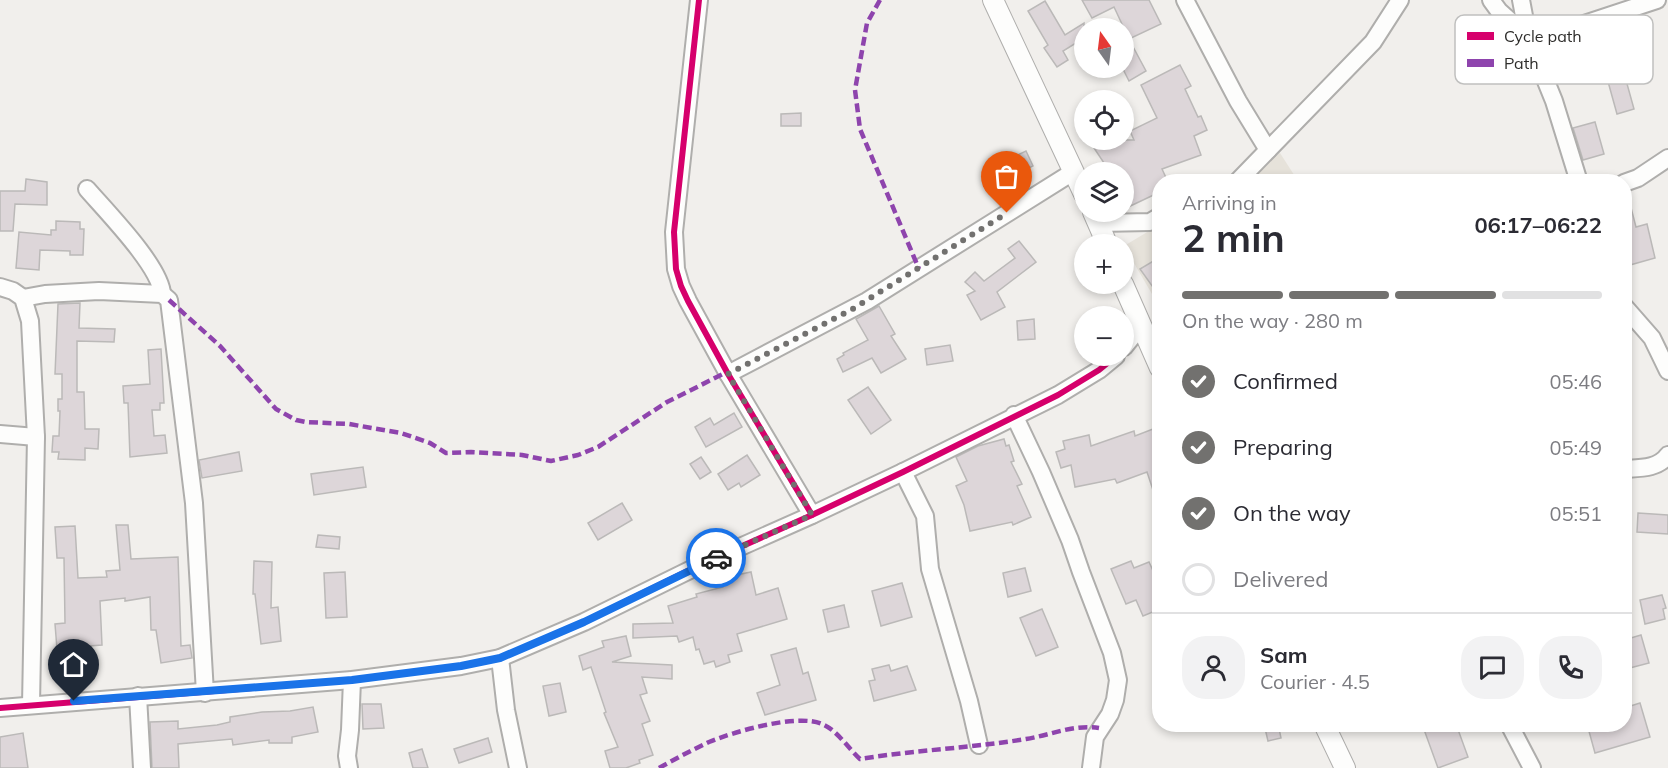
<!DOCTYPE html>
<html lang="en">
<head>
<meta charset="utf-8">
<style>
  body { margin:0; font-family:Mulish,sans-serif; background:#f2f2f3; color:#2b2b33; height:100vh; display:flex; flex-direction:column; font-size:22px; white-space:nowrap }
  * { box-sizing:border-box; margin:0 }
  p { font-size:20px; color:#7c7c81 }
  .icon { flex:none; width:33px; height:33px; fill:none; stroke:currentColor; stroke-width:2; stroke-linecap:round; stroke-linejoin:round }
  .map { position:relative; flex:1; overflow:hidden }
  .drawer { position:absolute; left:1152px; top:174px; width:480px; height:558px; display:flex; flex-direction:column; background:#fff; border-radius:24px; box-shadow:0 3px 9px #0003 }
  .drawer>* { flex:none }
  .needle { width:39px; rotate:346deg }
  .controls { position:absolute; left:1074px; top:18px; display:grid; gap:12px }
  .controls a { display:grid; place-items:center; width:60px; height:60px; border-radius:50%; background:#fff; box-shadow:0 3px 9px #0003; font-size:30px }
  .pin { position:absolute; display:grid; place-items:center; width:51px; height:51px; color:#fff; margin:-62px -26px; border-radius:50% 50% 50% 0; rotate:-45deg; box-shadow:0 0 6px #0007 }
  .pin .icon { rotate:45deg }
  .courier { position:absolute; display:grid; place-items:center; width:60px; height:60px; margin:-30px; border:4px solid #1a73e8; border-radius:50%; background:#fff; color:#222; box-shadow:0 2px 8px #0007 }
  .summary em { font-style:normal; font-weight:700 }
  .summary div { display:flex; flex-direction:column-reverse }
  .summary { display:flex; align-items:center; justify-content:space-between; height:102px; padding:0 30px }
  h1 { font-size:39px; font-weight:700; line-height:45px }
  .bar { display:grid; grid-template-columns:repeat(4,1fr); gap:9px 6px; align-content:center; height:72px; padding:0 30px }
  .bar i { height:8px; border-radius:4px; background:#e1e1e2 }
  .bar .selected { background:#72716f }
  .bar p { grid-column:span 4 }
  .line { display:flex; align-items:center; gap:15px; padding:0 30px; border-top:2px solid #e1e1e2 }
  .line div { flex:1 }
  .round { display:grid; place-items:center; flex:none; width:63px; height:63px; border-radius:24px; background:#f2f2f3 }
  ol { padding:0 30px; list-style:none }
  li { display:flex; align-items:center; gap:18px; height:66px }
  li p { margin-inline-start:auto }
  li .icon { padding:6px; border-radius:50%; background:#72716f; color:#fff; stroke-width:4 }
  li:last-child { color:#7c7c81 }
  li i { width:33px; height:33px; border:3px solid #e1e1e2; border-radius:50% }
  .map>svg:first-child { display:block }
  .built { fill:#e6e2da }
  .building { fill:#ddd6d9; stroke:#bbb9b8; stroke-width:1.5 }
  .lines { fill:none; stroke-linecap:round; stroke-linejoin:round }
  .minor-casing { stroke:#afaeac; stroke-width:20 }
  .tertiary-casing { stroke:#afaeac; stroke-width:22 }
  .minor { stroke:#fdfdfc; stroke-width:16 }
  .tertiary { stroke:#fdfdfc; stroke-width:20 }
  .quiet { stroke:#8e44ad; stroke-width:4.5; stroke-dasharray:9 4.5; stroke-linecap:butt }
  .cycleway-casing { stroke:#fff; stroke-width:10 }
  .cycleway { stroke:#d6006c; stroke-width:6 }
  .done { stroke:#72716f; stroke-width:6; stroke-dasharray:0 10.8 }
  .route { stroke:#1a73e8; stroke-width:8 }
  .key { fill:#fff; stroke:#c0c0bf; stroke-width:1.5 }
  .key-label { font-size:16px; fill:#2e2d2b }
</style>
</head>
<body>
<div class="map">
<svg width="1668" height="768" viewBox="0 0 1668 768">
  <rect width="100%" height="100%" fill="#f1efec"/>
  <g class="built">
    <polygon points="1280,153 1298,181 1232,182"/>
    <polygon points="1159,225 1159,306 1124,246"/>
  </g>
  <g class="building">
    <polygon points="1082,0 1149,0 1161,24 1129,39 1114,7 1092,18"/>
    <polygon points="1045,1 1065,35 1084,23 1084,38 1063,51 1068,60 1057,67 1044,48 1048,45 1028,11"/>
    <polygon points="1124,30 1146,71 1129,81 1124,71"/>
    <polygon points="1180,65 1191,86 1185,89 1198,117 1201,116 1207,130 1194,136 1201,155 1162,169 1168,182 1160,182 1160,192 1124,209 1124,172 1110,172 1094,148 1108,140 1134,140 1130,131 1157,118 1141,85"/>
    <polygon points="1624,73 1634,109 1617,114 1607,78"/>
    <polygon points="801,113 801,126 781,126 781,114"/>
    <polygon points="1595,122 1604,154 1583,160 1573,128"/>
    <polygon points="1026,151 1033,166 1016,174 1009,159"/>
    <polygon points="26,179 47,182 47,205 15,204 13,231 0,231 0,191 25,191"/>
    <polygon points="1624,200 1629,200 1636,227 1647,224 1655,258 1630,265 1624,241"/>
    <polygon points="56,221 80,222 80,229 84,229 83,255 70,255 70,251 40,250 39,270 16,268 19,232 51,235 51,230 56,230"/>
    <polygon points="1019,241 1036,262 997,292 1005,307 981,320 967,295 975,291 965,282 975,272 984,281 1015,258 1008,249"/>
    <polygon points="1160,257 1160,297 1140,269"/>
    <polygon points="80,303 79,328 115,329 114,342 77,341 77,392 84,392 85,429 99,429 98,449 85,448 85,460 58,459 59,452 52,452 53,436 59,436 60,411 58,411 58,399 62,399 62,374 55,374 58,304"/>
    <polygon points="879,306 895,334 891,336 906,359 881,373 872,358 843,372 837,359 844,355 843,353 868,340 856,319"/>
    <polygon points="1034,319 1035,339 1018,340 1017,321"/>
    <polygon points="950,345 953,361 927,365 925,349"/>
    <polygon points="161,349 164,403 160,403 160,410 152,410 154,436 165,435 167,453 130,457 128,403 124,403 123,386 150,384 148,350"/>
    <polygon points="868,387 891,420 871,434 848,400"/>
    <polygon points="734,413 742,427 706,447 695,427 710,418 714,425"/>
    <polygon points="1153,429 1160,448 1160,502 1157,502 1147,472 1117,483 1115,479 1075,487 1071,465 1061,468 1056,452 1065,449 1063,441 1089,435 1091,446 1134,431 1135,436"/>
    <polygon points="1004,439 1006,446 1009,445 1014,461 1011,462 1022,484 1017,486 1031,517 1013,525 1012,522 970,531 964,505 956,486 967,481 956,457 978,446"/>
    <polygon points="239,452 242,471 202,478 199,460"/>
    <polygon points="747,455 760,475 741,487 739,483 728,490 718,474"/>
    <polygon points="701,457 711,472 700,479 690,464"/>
    <polygon points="363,467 366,487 314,495 311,474"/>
    <polygon points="622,503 632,520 598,540 588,523"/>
    <polygon points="1638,513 1668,515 1668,534 1637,532"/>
    <polygon points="116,525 128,525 131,559 178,557 181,646 190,645 192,658 161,663 156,630 151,630 150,597 125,601 125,598 100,601 102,645 89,646 88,671 67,670 68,648 57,649 55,624 65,623 64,558 57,558 55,527 75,526 78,578 107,577 106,571 120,570"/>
    <polygon points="318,535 340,537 339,549 316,547"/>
    <polygon points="254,561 272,562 271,608 278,607 281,641 261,644 255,594 253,594"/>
    <polygon points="1131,561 1134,568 1149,562 1160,586 1160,609 1143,616 1136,600 1126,604 1111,569"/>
    <polygon points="1025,568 1031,591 1008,597 1003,573"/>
    <polygon points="345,572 347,617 326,618 324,573"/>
    <polygon points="751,572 756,595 778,588 787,619 737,634 742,651 728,655 730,662 716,667 714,661 704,664 699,649 696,650 693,637 679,642 677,636 633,638 633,624 673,623 668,606 697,597 696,594 723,587 722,578"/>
    <polygon points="902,583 912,617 881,626 872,591"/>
    <polygon points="1662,595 1666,608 1663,609 1665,619 1645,624 1640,600"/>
    <polygon points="844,605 849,627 828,632 823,610"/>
    <polygon points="1042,609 1058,647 1036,656 1020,618"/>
    <polygon points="1641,635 1649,663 1626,669 1624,640"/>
    <polygon points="626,636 631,656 612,662 672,665 672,679 642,677 647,693 640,695 650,721 642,724 653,755 639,760 640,763 626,768 610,768 605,751 618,747 604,713 606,712 591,667 583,670 579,656 604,647 602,641"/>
    <polygon points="796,648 803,674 808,672 816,700 765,715 757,693 780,685 771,655"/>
    <polygon points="889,665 891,671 907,666 916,690 874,701 869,681 875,680 872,669"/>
    <polygon points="560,683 566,712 549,716 543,686"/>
    <polygon points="1640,703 1650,737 1595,753 1587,724 1624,724 1624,708"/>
    <polygon points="362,704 381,704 384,728 363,729"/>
    <polygon points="313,707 318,732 292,737 292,743 269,743 269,740 233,745 232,739 178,744 179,768 152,768 150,722 178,721 178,729 217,725 230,722 230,717 262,712 290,711"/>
    <polygon points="1264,724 1278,724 1281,738 1268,741"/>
    <polygon points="1422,724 1456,724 1468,757 1438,768"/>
    <polygon points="23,733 28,768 0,768 0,737"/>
    <polygon points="488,738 492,752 459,763 454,749"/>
    <polygon points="422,749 428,768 413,768 409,753"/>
  </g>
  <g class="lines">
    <defs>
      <g id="minor">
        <polyline points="699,0 674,232 676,269 681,286 688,301 728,374 812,515"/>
        <polyline points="1185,0 1238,101 1268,150"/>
        <polyline points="1491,0 1499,11 1528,37 1554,101 1579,182"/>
        <polyline points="1521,0 1528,37 1578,26 1657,0"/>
        <polyline points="1237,182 1373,42 1400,0"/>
        <polyline points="1624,183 1638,178 1668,158"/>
        <path d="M87 189C106 211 161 267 162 294"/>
        <polyline points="1099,223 1150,222 1160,216"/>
        <polyline points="0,287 13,291 23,298 30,321 36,437 31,705"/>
        <polyline points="23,298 45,294 99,291 162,294 169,300 194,503 205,693"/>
        <polyline points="1624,306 1652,338 1668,371"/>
        <polyline points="1124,347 1140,327"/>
        <polyline points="728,374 867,301 1073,172"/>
        <polyline points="1014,415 1041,472 1070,540 1081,572 1112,653 1118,680 1115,700 1110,714 1095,737 1091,768"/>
        <polyline points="0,434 36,437"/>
        <path d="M1624 469C1640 468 1658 469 1668 455"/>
        <polyline points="903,472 925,516 930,569 969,701 979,745"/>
        <polyline points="500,658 506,710 518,768"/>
        <polyline points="138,696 142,768"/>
        <polyline points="0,708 352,680 461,666 500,658 584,622 702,564 812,515 903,472 1058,395 1099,370 1116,356"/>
        <polyline points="1509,724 1532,768"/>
        <polyline points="349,768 347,756 350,730 352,680"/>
      </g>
      <g id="tertiary">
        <polyline points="993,0 1084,194"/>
        <polyline points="1093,212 1107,244"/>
        <polyline points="1123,284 1160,368"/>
        <polyline points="1324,724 1345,768"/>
      </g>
    </defs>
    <use href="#minor" class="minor-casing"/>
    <use href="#tertiary" class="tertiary-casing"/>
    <use href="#minor" class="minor"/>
    <use href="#tertiary" class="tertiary"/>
    <g class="quiet">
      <polyline points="880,0 867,23 855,90 860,129 919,269"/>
      <polyline points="169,300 220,346 276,409 296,420 306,422 349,424 401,433 430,443 446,453 471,452 522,455 551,461 578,455 598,447 667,402 727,372"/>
      <path d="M659 768C675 759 692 750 709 742 733 732 797 713 822 724 837 730 848 748 860 759 915 750 971 748 1026 739 1051 735 1074 724 1099 728"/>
    </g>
    <defs>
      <g id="cycleway">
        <polyline points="699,0 674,232 676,269 681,286 688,301 728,374 812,515"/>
        <polyline points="0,708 352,680 461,666 500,658 584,622 702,564 812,515 903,472 1058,395 1099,370 1116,356"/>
      </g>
    </defs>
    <use href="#cycleway" class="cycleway-casing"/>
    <use href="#cycleway" class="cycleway"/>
  </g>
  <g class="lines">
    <polyline class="done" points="716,558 812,515 728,374 851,310 1007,213"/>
    <polyline class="route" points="74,701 352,680 461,666 500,658 584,622 716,558"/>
  </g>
  <rect x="1455" y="15" width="198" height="69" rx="9" class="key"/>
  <rect x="1467" y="32" width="27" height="8" fill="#d6006c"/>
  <rect x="1467" y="59" width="27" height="8" fill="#8e44ad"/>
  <g class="key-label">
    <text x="1504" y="42">Cycle path</text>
    <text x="1504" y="69">Path</text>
  </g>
</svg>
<div class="controls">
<a><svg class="needle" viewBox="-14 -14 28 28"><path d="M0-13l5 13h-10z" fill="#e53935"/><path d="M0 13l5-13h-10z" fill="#7c7c81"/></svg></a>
<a><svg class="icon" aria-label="locate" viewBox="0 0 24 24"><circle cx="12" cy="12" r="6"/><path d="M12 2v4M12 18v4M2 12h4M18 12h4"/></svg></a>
<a><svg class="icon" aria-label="layers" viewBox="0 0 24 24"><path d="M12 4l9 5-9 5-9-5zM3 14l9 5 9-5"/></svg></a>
<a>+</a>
<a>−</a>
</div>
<div class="pin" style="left:1007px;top:213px;background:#ea580c"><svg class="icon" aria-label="bag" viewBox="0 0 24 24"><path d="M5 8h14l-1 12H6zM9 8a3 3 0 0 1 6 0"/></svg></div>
<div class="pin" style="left:74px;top:701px;background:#1f2937"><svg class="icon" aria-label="home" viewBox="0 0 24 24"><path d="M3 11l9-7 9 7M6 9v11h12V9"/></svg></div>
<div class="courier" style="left:716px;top:558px"><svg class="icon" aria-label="car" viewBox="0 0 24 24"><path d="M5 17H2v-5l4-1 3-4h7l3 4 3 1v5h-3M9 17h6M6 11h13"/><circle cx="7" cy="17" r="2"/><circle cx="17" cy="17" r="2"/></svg></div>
<section class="drawer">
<div class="summary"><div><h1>2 min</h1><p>Arriving in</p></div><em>06:17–06:22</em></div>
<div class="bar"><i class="selected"></i><i class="selected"></i><i class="selected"></i><i></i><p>On the way · 280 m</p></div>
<ol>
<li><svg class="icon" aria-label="check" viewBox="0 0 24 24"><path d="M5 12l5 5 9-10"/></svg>Confirmed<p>05:46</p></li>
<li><svg class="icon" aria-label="check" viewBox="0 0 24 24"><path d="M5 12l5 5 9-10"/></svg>Preparing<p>05:49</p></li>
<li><svg class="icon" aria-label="check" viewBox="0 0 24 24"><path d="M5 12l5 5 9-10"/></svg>On the way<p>05:51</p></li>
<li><i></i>Delivered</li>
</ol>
<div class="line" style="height:108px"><a class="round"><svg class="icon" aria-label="person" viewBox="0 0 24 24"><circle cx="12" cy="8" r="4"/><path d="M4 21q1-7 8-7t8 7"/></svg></a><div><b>Sam</b><p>Courier · 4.5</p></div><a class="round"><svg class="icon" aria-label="chat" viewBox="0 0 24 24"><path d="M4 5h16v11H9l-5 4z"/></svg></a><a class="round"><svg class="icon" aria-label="phone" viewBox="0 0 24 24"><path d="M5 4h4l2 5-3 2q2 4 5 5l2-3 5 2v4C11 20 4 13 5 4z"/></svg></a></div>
</section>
</div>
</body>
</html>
